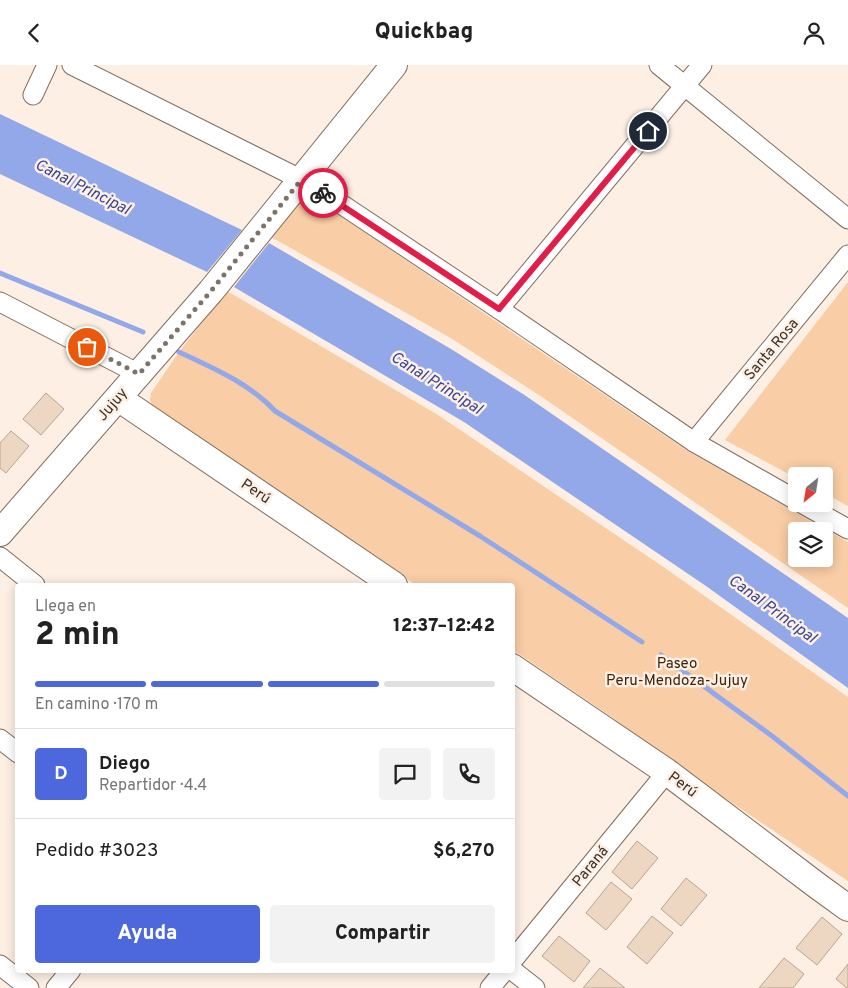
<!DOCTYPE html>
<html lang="es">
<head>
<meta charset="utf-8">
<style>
  body { margin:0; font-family:Overpass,sans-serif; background:#f2f2f2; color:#222; height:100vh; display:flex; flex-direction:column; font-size:19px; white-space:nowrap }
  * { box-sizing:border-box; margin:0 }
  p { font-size:16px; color:#767676 }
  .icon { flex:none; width:28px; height:28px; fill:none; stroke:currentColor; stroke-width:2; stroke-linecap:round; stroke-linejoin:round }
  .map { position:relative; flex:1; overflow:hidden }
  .sheet { position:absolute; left:15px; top:518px; width:500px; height:390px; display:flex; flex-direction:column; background:#fff; border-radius:5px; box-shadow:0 2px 12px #0003 }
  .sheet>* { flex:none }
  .needle { width:32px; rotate:210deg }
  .tools { position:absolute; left:788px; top:402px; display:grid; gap:10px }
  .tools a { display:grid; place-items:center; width:45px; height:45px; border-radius:5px; background:#fff; box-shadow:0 2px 12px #0003; font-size:25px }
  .pin { position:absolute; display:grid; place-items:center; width:42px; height:42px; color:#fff; margin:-21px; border:2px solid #fff; border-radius:50%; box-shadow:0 1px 5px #0007 }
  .courier { position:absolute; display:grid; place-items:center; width:50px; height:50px; margin:-25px; border:4px solid #e11d48; border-radius:50%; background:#fff; color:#222; box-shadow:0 1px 6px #0007 }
  .head em { font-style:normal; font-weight:800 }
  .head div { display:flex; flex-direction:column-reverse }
  .head { display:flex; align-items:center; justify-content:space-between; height:85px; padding:0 20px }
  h1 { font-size:32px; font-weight:800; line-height:38px }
  .bar { display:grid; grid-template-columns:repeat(4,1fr); gap:8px 5px; align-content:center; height:60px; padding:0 20px }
  .bar i { height:6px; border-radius:4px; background:#e0e0e0 }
  .bar .active { background:#4d68dd }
  .bar p { grid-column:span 4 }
  .line { display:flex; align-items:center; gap:12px; padding:0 20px; border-top:1px solid #e0e0e0 }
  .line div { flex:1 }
  .round { display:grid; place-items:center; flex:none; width:52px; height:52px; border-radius:5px; background:#f2f2f2 }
  .primary-button { display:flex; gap:10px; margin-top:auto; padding:10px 20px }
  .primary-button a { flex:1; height:58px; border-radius:5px; background:#4d68dd; color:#fff; font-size:20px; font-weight:800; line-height:58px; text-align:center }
  .primary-button a+a { background:#f2f2f2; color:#222 }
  header { display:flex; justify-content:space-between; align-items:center; height:65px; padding:0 20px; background:#fff; font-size:22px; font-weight:800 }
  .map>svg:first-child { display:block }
  .green { fill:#f9cda5; fill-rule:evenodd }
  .water { fill:#92a8e9 }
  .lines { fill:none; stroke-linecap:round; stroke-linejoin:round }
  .stream { stroke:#92a8e9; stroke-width:5 }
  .building { fill:#edd6c2; stroke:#b9a491 }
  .street-casing { stroke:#816d5b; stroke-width:21 }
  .secondary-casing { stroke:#816d5b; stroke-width:28 }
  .street { stroke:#fff; stroke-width:19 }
  .secondary { stroke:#fff; stroke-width:26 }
  .done { stroke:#7e7369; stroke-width:5; stroke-dasharray:0 9 }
  .route { stroke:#e11d48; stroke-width:6 }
  .labels { text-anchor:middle; stroke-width:5; stroke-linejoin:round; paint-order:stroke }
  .street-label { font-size:15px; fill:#393028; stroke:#fdefe3 }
  .park-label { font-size:15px; fill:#3d250d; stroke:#fdefe3 }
  .water-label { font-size:16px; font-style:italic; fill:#334591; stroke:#fdefe3 }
</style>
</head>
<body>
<header><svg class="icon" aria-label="back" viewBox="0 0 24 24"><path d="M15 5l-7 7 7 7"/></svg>Quickbag<svg class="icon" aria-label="person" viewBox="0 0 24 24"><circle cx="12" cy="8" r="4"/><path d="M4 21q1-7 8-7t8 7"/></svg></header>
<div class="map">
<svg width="848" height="923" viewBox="0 0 848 923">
  <rect width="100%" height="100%" fill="#fdefe3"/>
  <g class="green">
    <path d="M311 135 320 137 686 385 848 477V543L542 332 449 272 271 172 300 136ZM796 466H824V494H796Z"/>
    <polygon points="848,217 848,441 824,428 824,411 796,411 796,413 725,375"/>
    <polygon points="227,226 438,350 662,501 848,632 848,816 621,663 616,655 513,585 512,520 416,520 153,342 150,335 151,328 179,287"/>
  </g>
  <g class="water">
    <polygon points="0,49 242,165 207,207 0,109"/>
    <polygon points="269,178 451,284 523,329 848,553 848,623 706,521 464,357 234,222"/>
  </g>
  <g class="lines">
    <g class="stream">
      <polyline points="0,208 143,267"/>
      <path d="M179 287C213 303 249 318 275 346L480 471 642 577"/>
      <polyline points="661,590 772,671 848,731"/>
    </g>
  </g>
  <g class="building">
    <polygon points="46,328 64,344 41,370 23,354"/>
    <polygon points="11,366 29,381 6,408 0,403 0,378"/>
    <polygon points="637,776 658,793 632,824 612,807"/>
    <polygon points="686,813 707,830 681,861 661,844"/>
    <polygon points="611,817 632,834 606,865 586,848"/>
    <polygon points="652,851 673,868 647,899 627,882"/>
    <polygon points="822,852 842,869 817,900 796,883"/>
    <polygon points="559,871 590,896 574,917 542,891"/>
    <polygon points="784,893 804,909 793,923 759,923"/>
    <polygon points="848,899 848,923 847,923 836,914"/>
    <polygon points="600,903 625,923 583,923"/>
  </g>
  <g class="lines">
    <defs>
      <g id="street">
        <polyline points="72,0 314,121 499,244 694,377 796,435"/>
        <polyline points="659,0 848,154"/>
        <polyline points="33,30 47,0"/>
        <polyline points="0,237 139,309"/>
        <polyline points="499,244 702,0"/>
        <polyline points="694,377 848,190"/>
        <polyline points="803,439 848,464"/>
        <polyline points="0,492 35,520"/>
        <polyline points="0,674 18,688"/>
        <polyline points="512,896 667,707"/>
        <polyline points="0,900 29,923"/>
        <polyline points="512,905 535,923"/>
        <polyline points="56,923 71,905"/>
        <polyline points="490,923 505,905"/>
      </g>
      <g id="secondary">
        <polyline points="118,333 394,520"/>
        <polyline points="0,468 211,226 394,0"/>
        <polyline points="512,602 667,707 819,822 848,843"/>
      </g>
    </defs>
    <use href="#street" class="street-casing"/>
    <use href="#secondary" class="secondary-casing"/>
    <use href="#street" class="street"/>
    <use href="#secondary" class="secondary"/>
  </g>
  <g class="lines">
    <polyline class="done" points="87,282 139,309 211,226 301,115 323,128"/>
    <polyline class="route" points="323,128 499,244 648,66"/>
  </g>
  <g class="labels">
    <g class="street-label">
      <text transform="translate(771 284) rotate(-50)" y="5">Santa Rosa</text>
      <text transform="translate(112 339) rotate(-49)" y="5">Jujuy</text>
      <text transform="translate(256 426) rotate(34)" y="5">Perú</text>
      <text transform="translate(683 719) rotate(37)" y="5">Perú</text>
      <text transform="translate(590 801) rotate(-51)" y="5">Paraná</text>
    </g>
    <g class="park-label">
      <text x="677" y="603">Paseo<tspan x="677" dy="17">Peru-Mendoza-Jujuy</tspan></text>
    </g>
    <g class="water-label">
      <text transform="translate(83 121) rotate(27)" y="6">Canal Principal</text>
      <text transform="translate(437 317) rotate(32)" y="6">Canal Principal</text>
      <text transform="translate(773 543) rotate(36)" y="6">Canal Principal</text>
    </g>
  </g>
</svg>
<div class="tools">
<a><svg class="needle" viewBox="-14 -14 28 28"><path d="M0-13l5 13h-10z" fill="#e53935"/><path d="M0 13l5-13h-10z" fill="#767676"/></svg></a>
<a><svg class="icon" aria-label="layers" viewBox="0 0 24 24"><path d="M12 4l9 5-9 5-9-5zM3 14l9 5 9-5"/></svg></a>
</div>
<div class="pin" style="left:87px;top:282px;background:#ea580c"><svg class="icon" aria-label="bag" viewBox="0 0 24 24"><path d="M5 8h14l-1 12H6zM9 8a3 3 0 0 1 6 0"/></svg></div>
<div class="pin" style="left:648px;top:66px;background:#1f2937"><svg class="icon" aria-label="home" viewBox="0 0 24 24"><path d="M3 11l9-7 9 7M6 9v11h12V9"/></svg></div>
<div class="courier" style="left:323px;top:128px"><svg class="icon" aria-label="bike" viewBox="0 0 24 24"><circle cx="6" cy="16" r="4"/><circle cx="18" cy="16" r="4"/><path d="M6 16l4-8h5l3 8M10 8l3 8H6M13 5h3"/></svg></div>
<section class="sheet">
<div class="head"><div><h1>2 min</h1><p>Llega en</p></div><em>12:37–12:42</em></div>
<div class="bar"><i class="active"></i><i class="active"></i><i class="active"></i><i></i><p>En camino · 170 m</p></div>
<div class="line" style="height:90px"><b class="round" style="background:#4d68dd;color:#fff">D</b><div><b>Diego</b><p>Repartidor · 4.4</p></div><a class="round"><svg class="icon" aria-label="chat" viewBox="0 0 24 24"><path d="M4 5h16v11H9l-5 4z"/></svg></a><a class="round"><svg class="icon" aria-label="phone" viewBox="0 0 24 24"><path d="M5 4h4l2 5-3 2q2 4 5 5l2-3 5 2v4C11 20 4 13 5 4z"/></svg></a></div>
<div class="line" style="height:65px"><div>Pedido #3023</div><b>$6,270</b></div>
<div class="primary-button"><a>Ayuda</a><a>Compartir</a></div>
</section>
</div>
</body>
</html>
